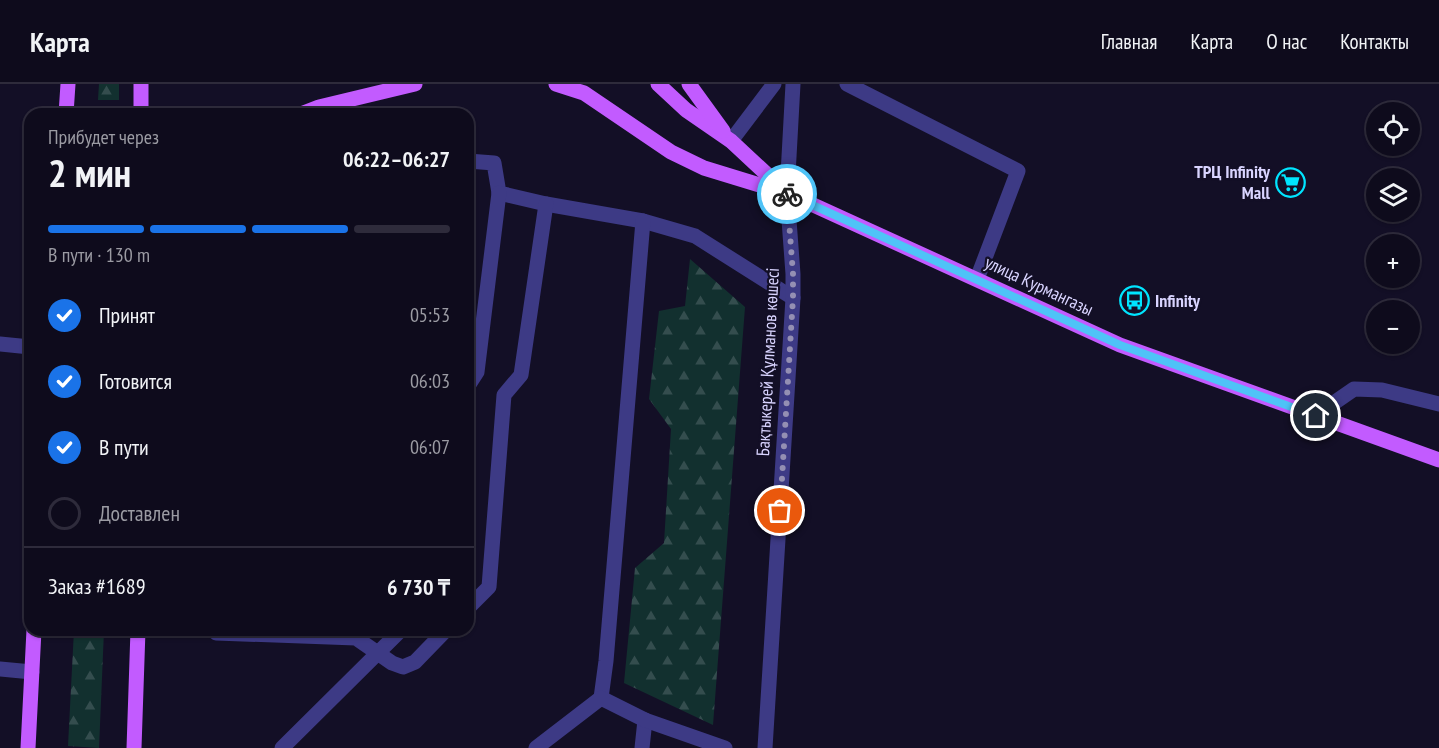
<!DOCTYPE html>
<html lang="ru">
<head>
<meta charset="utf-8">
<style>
  body { margin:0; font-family:"PT Sans Narrow",sans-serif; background:#1c1929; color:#f1f3f6; height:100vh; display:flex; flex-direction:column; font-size:22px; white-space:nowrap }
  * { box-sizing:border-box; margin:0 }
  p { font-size:20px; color:#9b9ba3 }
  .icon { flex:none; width:33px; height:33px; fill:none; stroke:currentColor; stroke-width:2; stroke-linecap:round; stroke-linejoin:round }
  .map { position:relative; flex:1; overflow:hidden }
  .side { position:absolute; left:24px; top:24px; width:450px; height:528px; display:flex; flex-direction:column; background:#0e0b1c; border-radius:18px; box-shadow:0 2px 4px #0004,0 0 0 2px #2e2b3b }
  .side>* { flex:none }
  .fabs { position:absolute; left:1366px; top:18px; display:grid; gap:12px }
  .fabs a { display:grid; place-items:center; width:54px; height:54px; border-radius:50%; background:#0e0b1c; box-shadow:0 2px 4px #0004,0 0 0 2px #2e2b3b; font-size:30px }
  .pin { position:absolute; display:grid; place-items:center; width:51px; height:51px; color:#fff; margin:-26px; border:3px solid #fff; border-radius:50%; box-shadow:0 2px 6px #0007 }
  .courier { position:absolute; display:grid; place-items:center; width:60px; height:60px; margin:-30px; border:4px solid #4fc3f7; border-radius:50%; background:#fff; color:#222; box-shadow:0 2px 8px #0007 }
  .overview em { font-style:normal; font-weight:600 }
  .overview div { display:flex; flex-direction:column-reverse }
  .overview { display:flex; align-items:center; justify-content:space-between; height:102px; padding:0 24px }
  h1 { font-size:39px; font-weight:600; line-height:45px }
  .bar { display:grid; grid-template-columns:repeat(4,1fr); gap:9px 6px; align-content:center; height:72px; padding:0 24px }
  .bar i { height:8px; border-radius:4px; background:#2e2b3b }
  .bar .current { background:#1a73e8 }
  .bar p { grid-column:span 4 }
  .line { display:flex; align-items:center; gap:15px; padding:0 24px; border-top:2px solid #2e2b3b }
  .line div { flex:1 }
  ol { padding:0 24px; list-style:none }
  li { display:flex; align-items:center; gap:18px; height:66px }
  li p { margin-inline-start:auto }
  li .icon { padding:6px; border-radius:50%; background:#1a73e8; color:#fff; stroke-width:4 }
  li:last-child { color:#9b9ba3 }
  li i { width:33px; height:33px; border:3px solid #2e2b3b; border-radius:50% }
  header { display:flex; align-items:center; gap:36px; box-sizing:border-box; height:84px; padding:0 30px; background:#0e0b1c; border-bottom:2px solid #2e2b3b }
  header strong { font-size:28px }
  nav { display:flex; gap:33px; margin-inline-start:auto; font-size:21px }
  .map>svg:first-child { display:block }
  .forest { fill:url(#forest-firs) }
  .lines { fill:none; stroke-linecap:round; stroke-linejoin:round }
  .lane { stroke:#3d3a85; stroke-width:15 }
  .street { stroke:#3d3a85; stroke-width:15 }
  .primary { stroke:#c25bff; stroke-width:15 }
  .done { stroke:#948fb3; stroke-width:6; stroke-dasharray:0 10.8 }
  .route { stroke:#4fc3f7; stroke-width:8 }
  .labels { text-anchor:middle; stroke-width:4.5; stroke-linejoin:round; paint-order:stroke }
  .poi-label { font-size:18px; font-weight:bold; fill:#d9d4ff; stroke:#130f26; text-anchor:end }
  .street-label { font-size:18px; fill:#d9d4ff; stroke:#130f26 }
</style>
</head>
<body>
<header>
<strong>Карта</strong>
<nav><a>Главная</a><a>Карта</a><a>О нас</a><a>Контакты</a></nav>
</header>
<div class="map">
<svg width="1439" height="664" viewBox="0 0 1439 664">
  <defs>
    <pattern id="forest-firs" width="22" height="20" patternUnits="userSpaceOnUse" patternTransform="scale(1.5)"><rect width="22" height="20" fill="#12302f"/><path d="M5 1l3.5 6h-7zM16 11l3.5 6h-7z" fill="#344d4e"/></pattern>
  </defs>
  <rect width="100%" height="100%" fill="#130f26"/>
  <g class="forest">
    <polygon points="99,0 119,0 119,16 98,16"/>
    <polygon points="690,175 745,223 713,641 624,599 635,484 664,459 671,345 649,315 659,227 685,222"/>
    <polygon points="74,546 104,546 99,664 68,662"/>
  </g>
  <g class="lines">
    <g class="lane">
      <polyline points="847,0 1018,87 977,195"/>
      <polyline points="731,57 774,0"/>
      <polyline points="468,77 494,79 499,109 546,120 643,137 695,152 793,214"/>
      <polyline points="787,109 793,0"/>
      <polyline points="0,260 30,263"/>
      <polyline points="468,302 477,288 499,109"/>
      <polyline points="1315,332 1354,305 1382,306 1439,320"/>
      <polyline points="468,524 489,503 504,311 521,291 546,120"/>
      <polyline points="216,549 356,554 392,579 403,583 415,578 446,546"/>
      <polyline points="0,585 32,588"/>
      <polyline points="601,614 606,577 643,137"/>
      <polyline points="282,664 401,546"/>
      <polyline points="642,664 645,636"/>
    </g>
    <g class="street">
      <polyline points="536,664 601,614 645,636 725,664"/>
      <polyline points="765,664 793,214 793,190 787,109"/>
    </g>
    <g class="primary">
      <polyline points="556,0 584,9 671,68 704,84 782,108"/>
      <polyline points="658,0 686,26 731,57 787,109 1120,261 1439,376"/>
      <polyline points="689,0 723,47"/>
      <polyline points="66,30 68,0"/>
      <polyline points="141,30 141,0"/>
      <polyline points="301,30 319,23 415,0"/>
      <polyline points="28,664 34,546"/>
      <polyline points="134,664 138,546"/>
    </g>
  </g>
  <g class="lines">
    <polyline class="done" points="780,427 793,214 793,190 787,110"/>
    <polyline class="route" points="787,110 786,109 1120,261 1316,332"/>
  </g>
  <defs>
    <symbol id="supermarket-ring" viewBox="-11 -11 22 22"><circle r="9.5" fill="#130f26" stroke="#00e5ff" stroke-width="1.5"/><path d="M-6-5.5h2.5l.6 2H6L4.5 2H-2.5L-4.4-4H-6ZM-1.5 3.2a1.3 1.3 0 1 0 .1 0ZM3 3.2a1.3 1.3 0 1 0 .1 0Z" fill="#00e5ff"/></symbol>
    <symbol id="bus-ring" viewBox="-11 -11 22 22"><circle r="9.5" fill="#130f26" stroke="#00e5ff" stroke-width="1.5"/><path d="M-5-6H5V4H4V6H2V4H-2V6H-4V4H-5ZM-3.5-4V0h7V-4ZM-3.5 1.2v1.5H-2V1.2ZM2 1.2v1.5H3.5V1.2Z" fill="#00e5ff"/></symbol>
  </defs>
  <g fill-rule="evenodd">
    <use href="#supermarket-ring" x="1274" y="82" width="33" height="33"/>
    <use href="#bus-ring" x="1118" y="200" width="33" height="33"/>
  </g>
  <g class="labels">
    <g class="poi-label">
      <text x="1270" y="94">ТРЦ Infinity<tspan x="1270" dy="21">Mall</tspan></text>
      <text x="1155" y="223" text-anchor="start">Infinity</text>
    </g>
    <g class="street-label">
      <text transform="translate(1039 202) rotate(25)" y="6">улица Курмангазы</text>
      <text transform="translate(768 278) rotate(-87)" y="6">Бақтыкерей Құлманов көшесі</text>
    </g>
  </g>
</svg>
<div class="fabs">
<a><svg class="icon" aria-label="locate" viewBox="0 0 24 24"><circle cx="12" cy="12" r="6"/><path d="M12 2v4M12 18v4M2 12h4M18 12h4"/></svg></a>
<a><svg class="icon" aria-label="layers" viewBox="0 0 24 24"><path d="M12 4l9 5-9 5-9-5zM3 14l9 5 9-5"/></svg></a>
<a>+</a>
<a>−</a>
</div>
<div class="pin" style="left:780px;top:427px;background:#ea580c"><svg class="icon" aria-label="bag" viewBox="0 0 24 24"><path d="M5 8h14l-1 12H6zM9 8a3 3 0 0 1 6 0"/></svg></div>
<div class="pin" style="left:1316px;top:332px;background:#1f2937"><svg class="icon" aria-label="home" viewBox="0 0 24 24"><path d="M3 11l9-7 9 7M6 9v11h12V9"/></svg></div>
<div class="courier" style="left:787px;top:110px"><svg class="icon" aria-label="bike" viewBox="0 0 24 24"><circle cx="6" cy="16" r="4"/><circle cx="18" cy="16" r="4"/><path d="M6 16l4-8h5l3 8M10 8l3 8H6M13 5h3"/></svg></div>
<section class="side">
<div class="overview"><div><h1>2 мин</h1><p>Прибудет через</p></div><em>06:22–06:27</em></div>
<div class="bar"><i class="current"></i><i class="current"></i><i class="current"></i><i></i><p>В пути · 130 m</p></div>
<ol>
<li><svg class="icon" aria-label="check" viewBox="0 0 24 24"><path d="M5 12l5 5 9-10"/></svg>Принят<p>05:53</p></li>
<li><svg class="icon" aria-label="check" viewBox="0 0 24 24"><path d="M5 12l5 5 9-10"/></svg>Готовится<p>06:03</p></li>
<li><svg class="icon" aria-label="check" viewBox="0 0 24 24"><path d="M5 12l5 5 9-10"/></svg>В пути<p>06:07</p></li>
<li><i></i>Доставлен</li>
</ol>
<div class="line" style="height:78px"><div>Заказ #1689</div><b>6 730 ₸</b></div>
</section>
</div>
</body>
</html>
